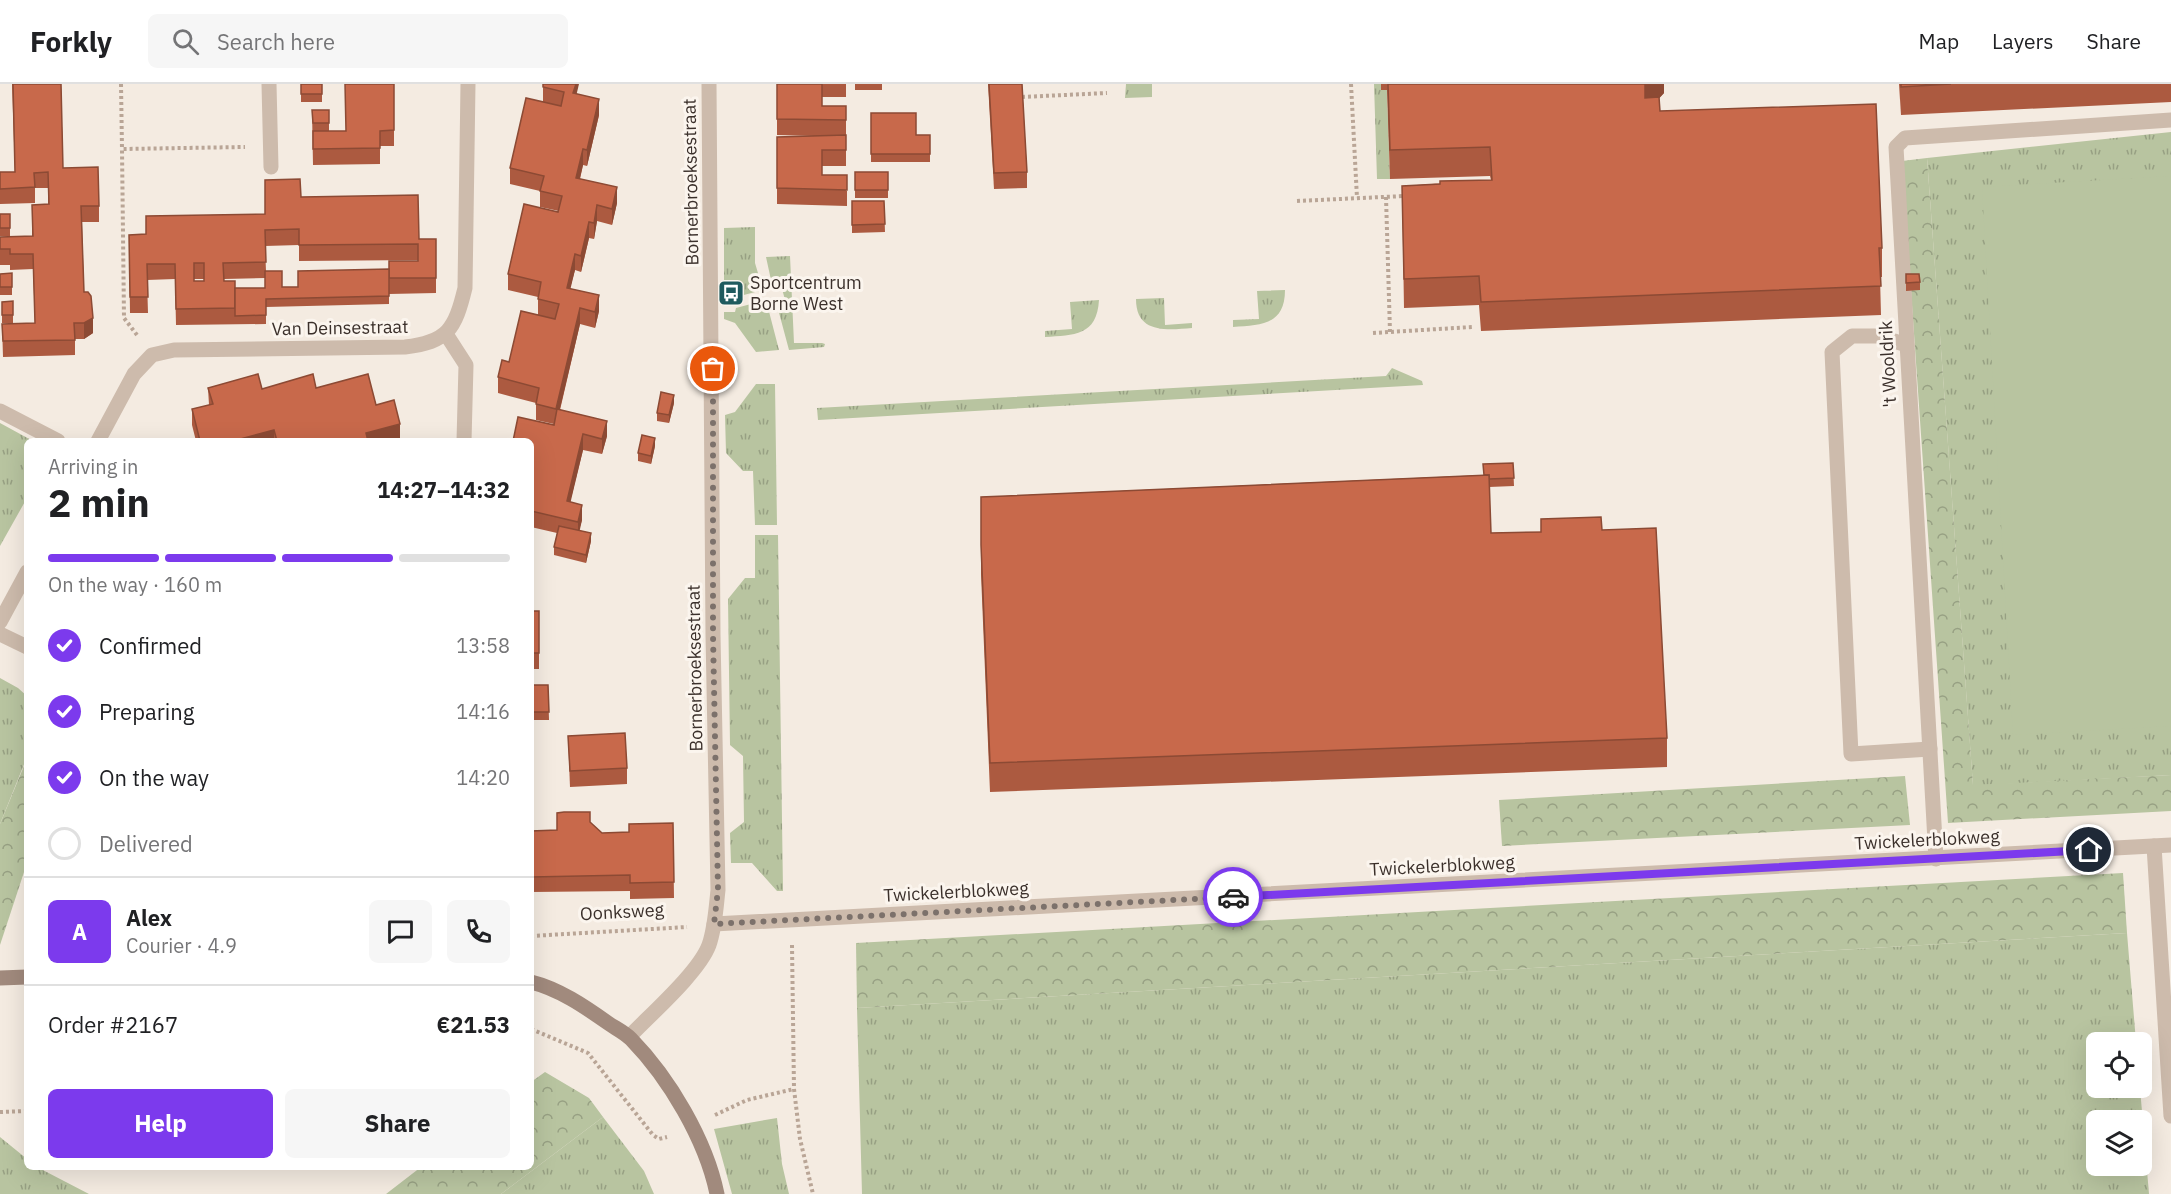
<!DOCTYPE html>
<html lang="en">
<head>
<meta charset="utf-8">
<style>
  body { margin:0; font-family:"IBM Plex Sans",sans-serif; background:#f6f6f6; color:#202124; height:100vh; display:flex; flex-direction:column; font-size:22px; white-space:nowrap }
  * { box-sizing:border-box; margin:0 }
  p { font-size:20px; color:#757577 }
  .icon { flex:none; width:33px; height:33px; fill:none; stroke:currentColor; stroke-width:2; stroke-linecap:round; stroke-linejoin:round }
  .map { position:relative; flex:1; overflow:hidden }
  .panel { position:absolute; left:24px; top:354px; width:510px; height:732px; display:flex; flex-direction:column; background:#fff; border-radius:9px; box-shadow:0 6px 24px #0002 }
  .panel>* { flex:none }
  .controls { position:absolute; left:2086px; top:948px; display:grid; gap:12px }
  .controls a { display:grid; place-items:center; width:66px; height:66px; border-radius:9px; background:#fff; box-shadow:0 6px 24px #0002; font-size:30px }
  .pin { position:absolute; display:grid; place-items:center; width:51px; height:51px; color:#fff; margin:-26px; border:3px solid #fff; border-radius:50%; box-shadow:0 2px 6px #0007 }
  .courier { position:absolute; display:grid; place-items:center; width:60px; height:60px; margin:-30px; border:4px solid #7c3aed; border-radius:50%; background:#fff; color:#222; box-shadow:0 2px 8px #0007 }
  .overview em { font-style:normal; font-weight:700 }
  .overview div { display:flex; flex-direction:column-reverse }
  .overview { display:flex; align-items:center; justify-content:space-between; height:102px; padding:0 24px }
  h1 { font-size:39px; font-weight:700; line-height:45px }
  .bar { display:grid; grid-template-columns:repeat(4,1fr); gap:9px 6px; align-content:center; height:72px; padding:0 24px }
  .bar i { height:8px; border-radius:4px; background:#e0e0e0 }
  .bar .selected { background:#7c3aed }
  .bar p { grid-column:span 4 }
  .line { display:flex; align-items:center; gap:15px; padding:0 24px; border-top:2px solid #e0e0e0 }
  .line div { flex:1 }
  .round { display:grid; place-items:center; flex:none; width:63px; height:63px; border-radius:9px; background:#f6f6f6 }
  ol { padding:0 24px; list-style:none }
  li { display:flex; align-items:center; gap:18px; height:66px }
  li p { margin-inline-start:auto }
  li .icon { padding:6px; border-radius:50%; background:#7c3aed; color:#fff; stroke-width:4 }
  li:last-child { color:#757577 }
  li i { width:33px; height:33px; border:3px solid #e0e0e0; border-radius:50% }
  .cta { display:flex; gap:12px; margin-top:auto; padding:12px 24px }
  .cta a { flex:1; height:69px; border-radius:9px; background:#7c3aed; color:#fff; font-size:24px; font-weight:700; line-height:69px; text-align:center }
  .cta a+a { background:#f6f6f6; color:#202124 }
  header { display:flex; align-items:center; gap:36px; box-sizing:border-box; height:84px; padding:0 30px; background:#fff; border-bottom:2px solid #e0e0e0 }
  header strong { font-size:28px }
  nav { display:flex; gap:33px; margin-inline-start:auto; font-size:21px }
  .search { width:420px; height:54px; background:#f6f6f6; display:flex; align-items:center; gap:15px; box-sizing:border-box; padding:0 21px; border-radius:9px; color:#757577; font-size:22px }
  .map>svg:first-child { display:block }
  .grass { fill:url(#grass-tufts); fill-rule:evenodd }
  .forest { fill:url(#forest-crowns) }
  .garden { fill:#b8c4a0 }
  .lines { fill:none; stroke-linecap:round; stroke-linejoin:round }
  .path { stroke:#b9a596; stroke-width:4; stroke-dasharray:3 3; stroke-linecap:butt }
  .lane { stroke:#cdbbac; stroke-width:15 }
  .street { stroke:#cdbbac; stroke-width:15 }
  .secondary { stroke:#a18a7d; stroke-width:15 }
  .wall { fill:#ac5a40; fill-rule:evenodd }
  .shaded-wall { fill:#8c4a34 }
  .building { fill:#c8694b; stroke:#8c4a34; stroke-width:1.5; fill-rule:evenodd }
  .done { stroke:#7c716b; stroke-width:6; stroke-dasharray:0 10.8 }
  .route { stroke:#7c3aed; stroke-width:8 }
  .labels { text-anchor:middle; stroke-width:6; stroke-linejoin:round; paint-order:stroke }
  .street-label { font-size:18px; fill:#3b302b; stroke:#fbf5ee }
  .poi-label { font-size:18px; fill:#3b302b; stroke:#fbf5ee; text-anchor:start }
</style>
</head>
<body>
<header>
<strong>Forkly</strong>
<div class="search"><svg class="icon" aria-label="search" viewBox="0 0 24 24"><circle cx="10" cy="10" r="6"/><path d="M15 15l6 6"/></svg>Search here</div>
<nav><a>Map</a><a>Layers</a><a>Share</a></nav>
</header>
<div class="map">
<svg width="2171" height="1110" viewBox="0 0 2171 1110">
  <defs>
    <pattern id="grass-tufts" width="24" height="20" patternUnits="userSpaceOnUse" patternTransform="scale(1.5)"><rect width="24" height="20" fill="#b8c4a0"/><path d="M3 7l-1-3M5 7V3M7 7l1-3M15 17l-1-3M17 17v-4M19 17l1-3" fill="none" stroke="#97a083"/></pattern>
    <pattern id="forest-crowns" width="20" height="18" patternUnits="userSpaceOnUse" patternTransform="scale(1.5)"><rect width="20" height="18" fill="#b8c4a0"/><path d="M2 6a3 3 0 1 1 6 0M12 15a3 3 0 1 1 6 0" fill="none" stroke="#97a083"/></pattern>
  </defs>
  <rect width="100%" height="100%" fill="#f4ebe1"/>
  <g class="grass">
    <polygon points="1126,0 1152,0 1152,13 1125,14"/>
    <polygon points="1374,0 1381,0 1381,6 1387,6 1390,95 1377,95"/>
    <polygon points="2171,48 2171,691 1973,702 1927,74"/>
    <polygon points="755,143 755,179 763,206 736,213 736,206 724,206 724,144"/>
    <polygon points="790,172 794,259 822,259 825,260 824,263 789,266 778,225 787,223 779,194 771,196 766,173"/>
    <path d="M1285 206C1285 241 1261 241 1233 243V236L1259 235 1257 207Z"/>
    <path d="M1164 214 1165 241 1192 239V244C1167 246 1136 250 1136 215Z"/>
    <polygon points="766,216 779,266 756,268 735,239 724,235 724,228 735,228 736,224"/>
    <path d="M1099 216C1097 252 1074 251 1045 253V247L1072 245 1070 218Z"/>
    <polygon points="1392,284 1422,297 1423,301 818,336 817,324 1386,292"/>
    <polygon points="756,300 775,300 777,441 755,441 753,387 743,387 726,369 725,331 735,328"/>
    <polygon points="0,339 33,357 27,357 27,414 0,462"/>
    <polygon points="755,451 778,451 783,807 777,807 752,779 731,779 730,749 744,738 743,672 730,661 728,515 745,494 755,494"/>
    <polygon points="0,594 18,604 27,612 27,673 0,740"/>
    <path d="M2127 849 2136 958H2097V1004H2140L2149 1110H862L857 924ZM2097 1036H2142V1082H2097Z"/>
    <polygon points="603,1033 644,1087 654,1110 501,1110"/>
    <polygon points="777,1034 782,1080 789,1110 732,1110 714,1045"/>
    <polygon points="0,1053 27,1075 27,1083 37,1083 89,1110 0,1110"/>
  </g>
  <g class="forest">
    <polygon points="1927,74 1973,701 2171,691 2171,727 1948,739 1902,77"/>
    <polygon points="26,677 27,779 0,861 0,740"/>
    <polygon points="1905,692 1910,741 1502,762 1499,716"/>
    <polygon points="2123,789 2127,849 857,924 856,859"/>
    <polygon points="545,988 589,1014 603,1033 501,1110 386,1110 421,1083 531,1083 531,998"/>
  </g>
  <polygon class="garden" points="2171,92 2171,642 2013,651 1982,103"/>
  <g class="lines">
    <g class="path">
      <polyline points="121,0 122,65"/>
      <polyline points="1351,0 1357,114"/>
      <polyline points="1022,13 1107,9"/>
      <polyline points="1386,113 1390,248"/>
      <polyline points="1297,117 1404,112"/>
      <polyline points="1373,249 1472,243"/>
      <polyline points="137,251 124,234 122,65 245,63"/>
      <polyline points="531,852 687,843"/>
      <polyline points="792,861 794,1005 800,1055 813,1110"/>
      <polyline points="531,945 588,969 653,1051 659,1055 667,1053"/>
      <polyline points="0,1028 27,1027"/>
      <polyline points="715,1031 747,1016 794,1005"/>
    </g>
    <g class="lane">
      <polyline points="1907,261 1878,252 1852,252 1832,268 1851,670 1930,665"/>
      <polyline points="2154,762 2171,1032"/>
      <polyline points="1936,775 1896,63 1905,54 2171,36"/>
    </g>
    <g class="street">
      <polyline points="269,0 271,83"/>
      <polyline points="446,250 466,281 464,357"/>
      <polyline points="0,327 58,357"/>
      <path d="M98 357 134 290 152 271 174 266 405 263C448 258 455 245 465 204L468 0"/>
      <polyline points="0,538 27,488"/>
      <polyline points="0,550 27,563"/>
      <polyline points="714,840 2171,761"/>
      <path d="M629 953C651 930 699 888 709 861 715 844 716 824 718 806L713 551 709 0"/>
    </g>
    <g class="secondary">
      <polyline points="0,894 27,893"/>
      <path d="M531 898C559 905 584 922 608 939 615 944 624 948 631 955 669 994 706 1056 717 1110"/>
    </g>
  </g>
  <g class="wall">
    <polygon points="12,0 61,0 63,84 99,122 99,138 82,138 84,208 93,249 84,255 75,255 75,271 3,273 2,240 35,239 33,185 10,186 10,181 0,181 0,153 32,152 32,121 48,120 48,104 35,104 35,119 0,120 0,88 15,88"/>
    <rect x="301" y="0" width="21" height="18"/>
    <polygon points="394,0 394,62 380,62 380,80 313,81 312,26 329,26 329,47 345,47"/>
    <polygon points="777,0 846,0 846,13 822,13 822,22 846,22 846,82 822,82 822,91 847,107 847,122 777,120 777,53 814,52 777,51"/>
    <rect x="855" y="0" width="27" height="6"/>
    <polygon points="988,0 1022,0 1027,88 1027,104 994,105"/>
    <polygon points="1381,0 1664,0 1664,9 1659,14 1660,27 1882,164 1882,193 1880,193 1881,231 1481,247 1479,221 1404,224 1402,102 1491,96 1490,92 1390,95 1387,6 1381,6"/>
    <polygon points="1899,0 2171,0 2171,18 1901,31"/>
    <polygon points="543,3 577,10 599,31 587,82 583,81 580,95 617,119 612,141 597,137 594,155 589,154 581,188 575,186 570,204 599,227 595,244 580,240 560,326 607,352 602,370 583,366 570,418 582,436 579,446 591,457 586,479 554,471 554,463 557,449 531,443 531,357 554,340 536,336 536,319 498,309 498,293 509,278 555,235 538,231 538,213 508,206 508,190 559,127 540,123 540,107 510,100 510,84 543,18"/>
    <polygon points="871,29 916,51 930,51 930,78 871,78"/>
    <rect x="855" y="88" width="33" height="26"/>
    <path d="M301 113 419 155H436V209L389 210V220L266 223V240L176 241 175 195 147 196 148 229H130L129 151 146 150 265 130ZM299 161V177L418 176V177L389 185 298 203H282L266 187 265 162ZM265 194V204H235L224 197V195ZM194 195H204V197H194Z"/>
    <polygon points="852,117 884,117 885,148 852,149"/>
    <rect x="0" y="130" width="10" height="22"/>
    <polygon points="12,189 12,211 0,211 0,190"/>
    <polygon points="1906,190 1920,198 1920,206 1906,207"/>
    <polygon points="13,217 13,239 2,239 2,218"/>
    <polygon points="208,304 316,304 376,321 400,355 394,357 196,357 192,341 192,325 209,321"/>
    <polygon points="674,319 669,339 657,337 657,329"/>
    <polygon points="655,362 651,380 638,377 638,369"/>
    <polygon points="1513,379 1514,402 1489,403 1491,449 1602,446 1667,654 1667,683 990,708 981,490 981,413 1483,391"/>
    <rect x="531" y="527" width="8" height="58"/>
    <polygon points="533,601 548,601 549,636 533,636"/>
    <polygon points="568,652 627,684 627,700 570,703"/>
    <polygon points="590,738 602,749 629,748 673,739 674,814 630,815 630,807 531,808 531,747 557,746"/>
  </g>
  <g class="shaded-wall">
    <polygon points="576,0 579,0 573,25 573,9"/>
    <polygon points="1645,0 1664,0 1664,9 1645,30"/>
    <polygon points="599,15 599,31 587,82 587,66"/>
    <polygon points="583,65 583,81 576,110 576,94"/>
    <polygon points="617,103 617,119 612,141 612,125"/>
    <polygon points="597,121 597,137 594,155 594,139"/>
    <polygon points="589,138 589,154 581,188 581,172"/>
    <polygon points="575,170 575,186 567,219 567,204"/>
    <polygon points="599,211 599,227 595,244 595,228"/>
    <polygon points="580,224 580,240 556,341 556,325"/>
    <polygon points="93,234 93,249 84,255 84,239"/>
    <polygon points="674,311 674,319 669,339 669,331"/>
    <polygon points="607,337 607,352 602,370 602,355"/>
    <polygon points="400,340 400,355 394,357 366,357 366,349"/>
    <polygon points="274,346 274,357 233,357"/>
    <polygon points="583,350 583,366 567,433 567,417"/>
    <polygon points="655,354 655,362 651,380 651,372"/>
    <polygon points="582,421 582,436 578,454 578,438"/>
    <polygon points="591,449 591,457 586,479 586,471"/>
  </g>
  <g class="building">
    <polygon points="13,0 61,0 63,84 98,83 99,122 81,122 84,208 88,208 91,212 93,234 84,239 74,239 75,256 3,257 2,240 35,239 33,170 10,170 10,165 0,165 0,153 33,152 32,121 49,120 48,88 34,89 35,103 0,105 0,88 15,88"/>
    <rect x="301" y="0" width="21" height="10"/>
    <polygon points="345,0 394,0 394,46 380,47 380,64 313,65 313,47 346,47"/>
    <polygon points="543,0 576,0 573,9 599,15 587,66 583,65 576,94 617,103 612,125 597,121 594,139 589,138 581,172 575,170 567,204 599,211 595,228 580,224 556,325 536,320 539,304 498,293 502,276 509,278 521,227 555,235 559,220 538,215 541,198 508,190 524,120 558,128 562,112 540,107 544,92 510,84 526,14 561,22 564,8 543,3"/>
    <polygon points="777,0 822,0 822,22 846,22 846,36 777,35"/>
    <polygon points="989,0 1022,0 1027,88 994,89"/>
    <polygon points="1388,0 1645,0 1645,14 1659,13 1660,27 1876,20 1882,164 1879,164 1881,202 1481,218 1479,192 1404,195 1402,102 1440,100 1440,97 1492,96 1490,63 1390,66"/>
    <polygon points="1901,0 1951,0 1901,3"/>
    <polygon points="312,26 329,26 329,39 313,39"/>
    <polygon points="871,29 916,29 916,51 930,51 930,70 871,70"/>
    <polygon points="846,51 846,66 822,66 822,91 847,91 847,106 777,104 777,53"/>
    <rect x="855" y="88" width="33" height="18"/>
    <path d="M300 95 301 113 418 111 419 155H436V194H389V177H418V160L299 161V145L265 146 266 178 223 179 224 197H235V224L176 225 175 180H147L148 213H130L129 151 146 150V132L265 130V96ZM194 179H204V197H194Z"/>
    <polygon points="852,117 884,117 885,140 852,141"/>
    <rect x="0" y="130" width="10" height="14"/>
    <polygon points="389,185 389,212 266,215 266,231 235,232 235,204 265,204 265,187 282,187 282,203 298,203 298,187"/>
    <polygon points="12,189 12,203 0,203 0,190"/>
    <polygon points="1906,190 1919,190 1920,198 1906,199"/>
    <polygon points="13,217 13,231 2,231 2,218"/>
    <polygon points="258,290 262,305 313,290 316,304 368,290 376,321 394,316 400,340 366,349 368,357 331,357 331,356 328,357 277,357 274,346 233,357 200,357 192,325 213,320 208,304"/>
    <polygon points="661,308 674,311 669,331 657,329"/>
    <polygon points="557,325 607,337 602,355 583,350 567,417 582,421 578,438 531,427 531,357 513,357 518,333 554,341"/>
    <polygon points="642,351 655,354 651,372 638,369"/>
    <polygon points="1513,379 1514,394 1489,395 1489,391 1484,391 1483,380"/>
    <polygon points="1489,391 1491,449 1541,448 1541,435 1601,433 1602,446 1656,444 1667,654 990,679 981,461 981,413"/>
    <polygon points="559,442 591,449 586,471 554,463"/>
    <rect x="531" y="527" width="8" height="42"/>
    <polygon points="533,601 548,601 549,628 533,628"/>
    <polygon points="625,649 627,684 570,687 568,652"/>
    <polygon points="564,728 590,728 590,738 602,749 629,748 629,740 673,739 674,798 630,799 630,791 531,793 531,747 557,746 557,729"/>
  </g>
  <g class="lines">
    <polyline class="done" points="713,285 713,551 718,806 714,840 1233,813"/>
    <polyline class="route" points="1233,813 2089,766"/>
  </g>
  <defs>
    <symbol id="bus-square" viewBox="-11 -11 22 22"><rect x="-9" y="-9" width="18" height="18" rx="4" fill="#1f5a5e" stroke="#fbf5ee"/><path d="M-5-6H5V4H4V6H2V4H-2V6H-4V4H-5ZM-3.5-4V0h7V-4ZM-3.5 1.2v1.5H-2V1.2ZM2 1.2v1.5H3.5V1.2Z" fill="#fff"/></symbol>
  </defs>
  <g fill-rule="evenodd">
    <use href="#bus-square" x="716" y="194" width="30" height="30"/>
  </g>
  <g class="labels">
    <g class="street-label">
      <text transform="translate(691 98) rotate(-91)" y="6">Bornerbroeksestraat</text>
      <text transform="translate(340 244) rotate(-1)" y="6">Van Deinsestraat</text>
      <text transform="translate(1888 280) rotate(-93)" y="6">'t Wooldrik</text>
      <text transform="translate(695 584) rotate(-91)" y="6">Bornerbroeksestraat</text>
      <text transform="translate(1927 756) rotate(-3)" y="6">Twickelerblokweg</text>
      <text transform="translate(1442 782) rotate(-3)" y="6">Twickelerblokweg</text>
      <text transform="translate(956 808) rotate(-3)" y="6">Twickelerblokweg</text>
      <text transform="translate(622 828) rotate(-3)" y="6">Oonksweg</text>
    </g>
    <g class="poi-label">
      <text x="750" y="205">Sportcentrum<tspan x="750" dy="21">Borne West</tspan></text>
    </g>
  </g>
</svg>
<div class="controls">
<a><svg class="icon" aria-label="locate" viewBox="0 0 24 24"><circle cx="12" cy="12" r="6"/><path d="M12 2v4M12 18v4M2 12h4M18 12h4"/></svg></a>
<a><svg class="icon" aria-label="layers" viewBox="0 0 24 24"><path d="M12 4l9 5-9 5-9-5zM3 14l9 5 9-5"/></svg></a>
</div>
<div class="pin" style="left:713px;top:285px;background:#ea580c"><svg class="icon" aria-label="bag" viewBox="0 0 24 24"><path d="M5 8h14l-1 12H6zM9 8a3 3 0 0 1 6 0"/></svg></div>
<div class="pin" style="left:2089px;top:766px;background:#1f2937"><svg class="icon" aria-label="home" viewBox="0 0 24 24"><path d="M3 11l9-7 9 7M6 9v11h12V9"/></svg></div>
<div class="courier" style="left:1233px;top:813px"><svg class="icon" aria-label="car" viewBox="0 0 24 24"><path d="M5 17H2v-5l4-1 3-4h7l3 4 3 1v5h-3M9 17h6M6 11h13"/><circle cx="7" cy="17" r="2"/><circle cx="17" cy="17" r="2"/></svg></div>
<section class="panel">
<div class="overview"><div><h1>2 min</h1><p>Arriving in</p></div><em>14:27–14:32</em></div>
<div class="bar"><i class="selected"></i><i class="selected"></i><i class="selected"></i><i></i><p>On the way · 160 m</p></div>
<ol>
<li><svg class="icon" aria-label="check" viewBox="0 0 24 24"><path d="M5 12l5 5 9-10"/></svg>Confirmed<p>13:58</p></li>
<li><svg class="icon" aria-label="check" viewBox="0 0 24 24"><path d="M5 12l5 5 9-10"/></svg>Preparing<p>14:16</p></li>
<li><svg class="icon" aria-label="check" viewBox="0 0 24 24"><path d="M5 12l5 5 9-10"/></svg>On the way<p>14:20</p></li>
<li><i></i>Delivered</li>
</ol>
<div class="line" style="height:108px"><b class="round" style="background:#7c3aed;color:#fff">A</b><div><b>Alex</b><p>Courier · 4.9</p></div><a class="round"><svg class="icon" aria-label="chat" viewBox="0 0 24 24"><path d="M4 5h16v11H9l-5 4z"/></svg></a><a class="round"><svg class="icon" aria-label="phone" viewBox="0 0 24 24"><path d="M5 4h4l2 5-3 2q2 4 5 5l2-3 5 2v4C11 20 4 13 5 4z"/></svg></a></div>
<div class="line" style="height:78px"><div>Order #2167</div><b>€21.53</b></div>
<div class="cta"><a>Help</a><a>Share</a></div>
</section>
</div>
</body>
</html>
